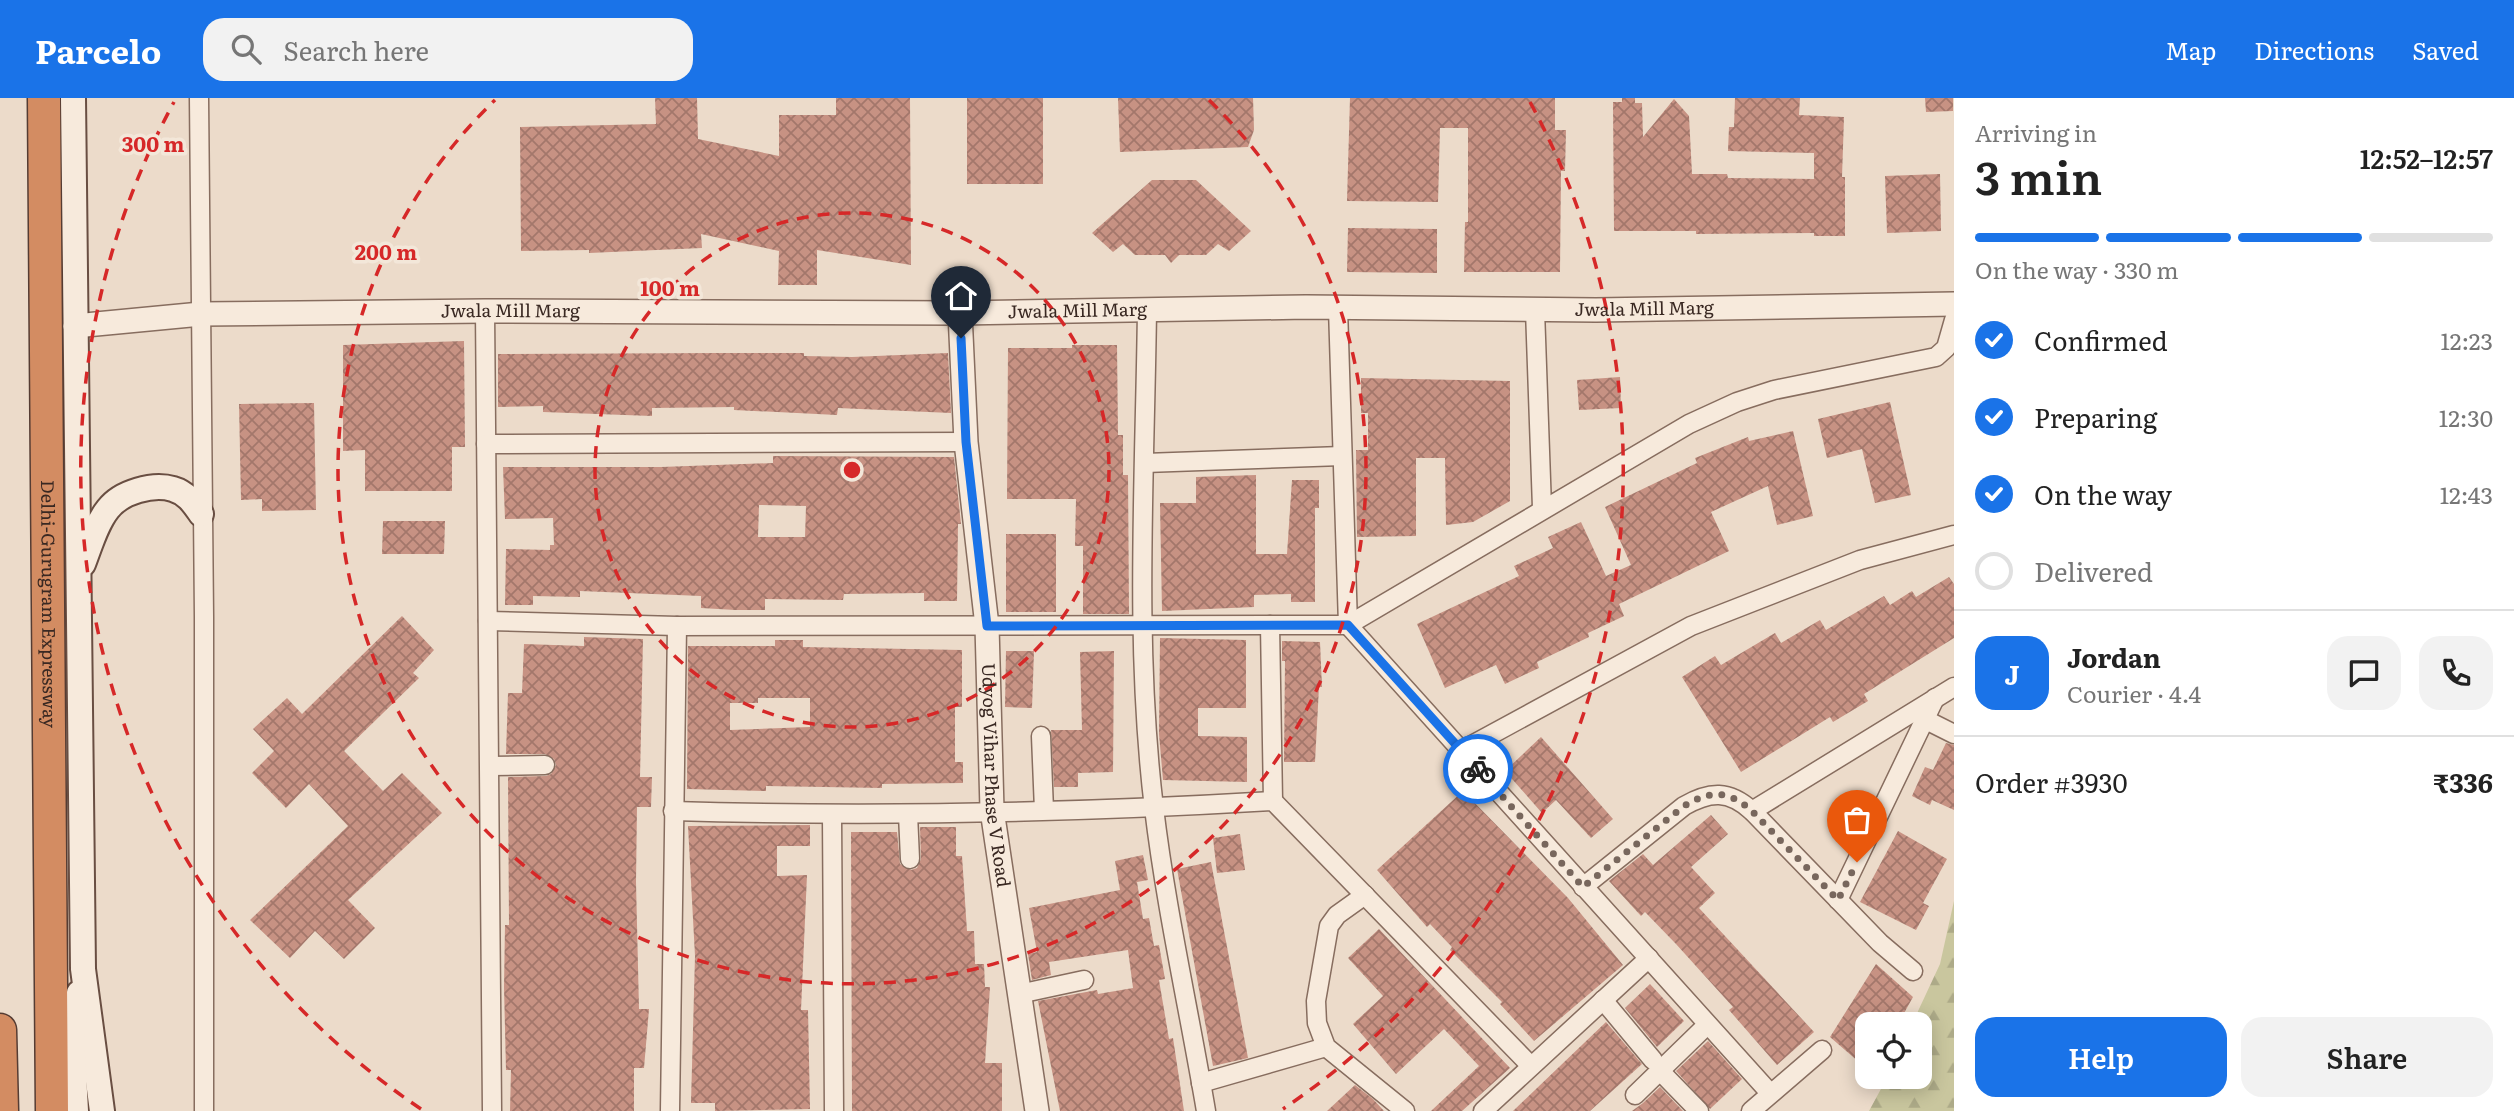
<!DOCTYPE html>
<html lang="en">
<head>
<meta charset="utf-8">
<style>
  body { margin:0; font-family:Literata,serif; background:#f2f2f2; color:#222; height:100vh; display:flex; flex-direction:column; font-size:26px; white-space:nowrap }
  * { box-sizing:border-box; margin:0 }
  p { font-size:23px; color:#767676 }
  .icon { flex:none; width:38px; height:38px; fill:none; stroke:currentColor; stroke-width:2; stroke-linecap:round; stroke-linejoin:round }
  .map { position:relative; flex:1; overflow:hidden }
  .drawer { display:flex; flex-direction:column; background:#fff; width:560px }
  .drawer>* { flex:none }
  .buttons { position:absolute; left:1855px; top:914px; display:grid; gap:14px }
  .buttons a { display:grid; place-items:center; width:77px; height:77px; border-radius:14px; background:#fff; box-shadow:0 4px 18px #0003; font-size:35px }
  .pin { position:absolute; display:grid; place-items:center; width:60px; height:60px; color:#fff; margin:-72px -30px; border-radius:50% 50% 50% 0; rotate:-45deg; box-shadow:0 0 7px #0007 }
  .pin .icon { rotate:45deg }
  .courier { position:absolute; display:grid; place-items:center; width:70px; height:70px; margin:-35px; border:5px solid #1a73e8; border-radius:50%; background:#fff; color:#222; box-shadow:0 2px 9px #0007 }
  .headline em { font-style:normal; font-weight:600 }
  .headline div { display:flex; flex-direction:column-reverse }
  .headline { display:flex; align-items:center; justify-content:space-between; height:119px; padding:0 21px }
  h1 { font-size:46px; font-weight:600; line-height:52px }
  .bar { display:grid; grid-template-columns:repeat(4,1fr); gap:10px 7px; align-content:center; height:84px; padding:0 21px }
  .bar i { height:9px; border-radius:5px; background:#e0e0e0 }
  .bar .selected { background:#1a73e8 }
  .bar p { grid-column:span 4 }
  .line { display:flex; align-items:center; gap:18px; padding:0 21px; border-top:2px solid #e0e0e0 }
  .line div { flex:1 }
  .round { display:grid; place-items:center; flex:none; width:74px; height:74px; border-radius:21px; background:#f2f2f2 }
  ol { padding:0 21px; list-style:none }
  li { display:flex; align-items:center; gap:21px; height:77px }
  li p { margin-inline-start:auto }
  li .icon { padding:7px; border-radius:50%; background:#1a73e8; color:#fff; stroke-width:4 }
  li:last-child { color:#767676 }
  li i { width:38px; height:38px; border:4px solid #e0e0e0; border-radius:50% }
  .primary-button { display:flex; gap:14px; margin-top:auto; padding:14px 21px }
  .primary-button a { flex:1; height:80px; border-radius:21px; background:#1a73e8; color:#fff; font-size:28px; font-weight:600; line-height:80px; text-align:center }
  .primary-button a+a { background:#f2f2f2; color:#222 }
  header { display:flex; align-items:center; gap:42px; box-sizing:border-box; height:98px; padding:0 35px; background:#1a73e8; color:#fff }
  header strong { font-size:33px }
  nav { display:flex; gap:38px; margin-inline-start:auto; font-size:24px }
  .search { width:490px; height:63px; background:#f2f2f2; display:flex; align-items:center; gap:18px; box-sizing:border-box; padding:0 24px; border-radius:21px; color:#767676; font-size:26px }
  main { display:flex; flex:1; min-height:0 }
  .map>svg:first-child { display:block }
  .forest { fill:url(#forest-firs) }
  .building { fill:url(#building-cross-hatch); fill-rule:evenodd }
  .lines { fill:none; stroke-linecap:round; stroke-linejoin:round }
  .minor-casing { stroke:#876d5f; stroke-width:21 }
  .tertiary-casing { stroke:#876d5f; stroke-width:26 }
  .secondary-casing { stroke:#694e42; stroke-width:28 }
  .motorway-casing { stroke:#553c33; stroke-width:35 }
  .minor { stroke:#f7eadc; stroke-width:18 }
  .tertiary { stroke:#f7eadc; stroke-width:23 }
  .secondary { stroke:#f7eadc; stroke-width:24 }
  .motorway { stroke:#d38c62; stroke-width:32 }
  .done { stroke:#78675d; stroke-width:7; stroke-dasharray:0 12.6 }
  .route { stroke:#1a73e8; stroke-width:9 }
  .ring { fill:none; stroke:#d62828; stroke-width:3.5; stroke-dasharray:12 9 }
  .labels { text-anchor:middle; stroke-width:7; stroke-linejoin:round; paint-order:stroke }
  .street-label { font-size:18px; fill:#392822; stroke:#f3e7d9 }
  .centre { fill:#d62828; stroke:#f3e7d9; stroke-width:3.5 }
  .ring-label { font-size:21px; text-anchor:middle; font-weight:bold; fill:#d62828; stroke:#f3e7d9; stroke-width:7; stroke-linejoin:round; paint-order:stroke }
</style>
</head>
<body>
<header>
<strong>Parcelo</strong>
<div class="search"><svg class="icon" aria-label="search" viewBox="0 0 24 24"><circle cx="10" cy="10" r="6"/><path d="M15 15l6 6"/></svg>Search here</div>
<nav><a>Map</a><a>Directions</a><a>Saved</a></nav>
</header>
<main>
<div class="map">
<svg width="1954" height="1013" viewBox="0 0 1954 1013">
  <defs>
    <pattern id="forest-firs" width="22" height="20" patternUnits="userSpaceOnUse" patternTransform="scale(1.75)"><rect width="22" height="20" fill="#c9c69e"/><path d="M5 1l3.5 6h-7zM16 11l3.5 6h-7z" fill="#adaa88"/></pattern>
    <pattern id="building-cross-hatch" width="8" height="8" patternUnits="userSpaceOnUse" patternTransform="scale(1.75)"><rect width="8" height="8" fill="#c79283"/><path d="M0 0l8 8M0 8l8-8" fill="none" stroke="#a3776b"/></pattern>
  </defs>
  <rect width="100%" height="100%" fill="#ecdbca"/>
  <polygon class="forest" points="1954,803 1954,1013 1869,1013 1888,978 1920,978 1920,926 1912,926 1940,866"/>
  <g class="building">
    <polygon points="655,0 697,0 698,41 779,58 779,17 836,17 836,0 910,0 911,167 817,152 817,187 778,187 779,153 701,136 702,150 589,155 589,152 521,153 520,29 656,26"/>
    <rect x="967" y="0" width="76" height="86"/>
    <polygon points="1118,0 1253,0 1254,32 1248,49 1120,54"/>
    <polygon points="1350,0 1555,0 1555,32 1566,32 1565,73 1561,73 1560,174 1464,174 1465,124 1468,124 1468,30 1440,30 1438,104 1347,103"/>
    <polygon points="1622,0 1635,0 1635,5 1642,5 1643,39 1674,1 1689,18 1692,76 1727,76 1728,80 1814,81 1814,55 1728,53 1729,29 1734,29 1735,0 1800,0 1799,17 1844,19 1842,79 1845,79 1845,138 1814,138 1814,135 1696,136 1696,133 1614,133 1613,4 1622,4"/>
    <polygon points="1925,0 1953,0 1953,13 1926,14"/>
    <polygon points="1940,76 1941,133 1887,135 1885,78"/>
    <polygon points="1152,82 1196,82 1251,133 1229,153 1218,146 1206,157 1179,157 1171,165 1165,157 1135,157 1123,146 1113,154 1092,135"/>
    <polygon points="1348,130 1437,131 1437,175 1347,174"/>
    <polygon points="464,243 465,349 452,349 452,393 365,393 365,352 343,353 343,247"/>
    <polygon points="1072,247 1117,247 1118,337 1123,337 1123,377 1128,377 1129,516 1083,516 1083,448 1075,448 1076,401 1007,401 1008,250 1072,250"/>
    <polygon points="719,255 804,255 804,258 852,259 948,255 951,315 838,310 837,317 734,312 734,309 652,310 652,318 543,314 543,308 498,309 498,256"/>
    <polygon points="1620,279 1621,310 1579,312 1577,282"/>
    <polygon points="1361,280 1510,283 1510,403 1473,424 1446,427 1445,360 1416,360 1416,438 1357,439 1356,352 1368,352 1368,315 1361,315"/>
    <polygon points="1890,304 1911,397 1875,405 1862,351 1827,360 1818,321"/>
    <polygon points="314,305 316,412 262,413 262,401 241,402 239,306"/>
    <polygon points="1793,333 1813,418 1777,427 1768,388 1711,414 1729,453 1619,506 1624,518 1588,535 1589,539 1537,564 1539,570 1505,586 1496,567 1445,590 1417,526 1519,478 1514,468 1553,450 1548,439 1581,424 1606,478 1631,467 1605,409 1697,365 1695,360 1748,339 1749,343"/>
    <path d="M773 358 954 359 961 426H958L957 503H924V495L844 496 843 502 765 501V512H735L701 510V498L580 493V499L533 498V507H505L506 451 550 452V447H554L553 420 505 421 503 369H661L773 365ZM759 407 806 408 805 439H758Z"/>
    <polygon points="1256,377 1256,456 1287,456 1292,382 1319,382 1319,410 1315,410 1315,504 1291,504 1291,496 1254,497 1254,509 1162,513 1160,405 1196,405 1196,379"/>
    <polygon points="383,423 445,423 444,456 382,456"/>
    <rect x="1006" y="436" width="50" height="78"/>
    <polygon points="1949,479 1954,486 1954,540 1864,596 1868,603 1833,624 1830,619 1741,674 1682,579 1715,558 1721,567 1775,535 1781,545 1820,522 1826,532 1884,498 1890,507 1912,493 1916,499"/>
    <polygon points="402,518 434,552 413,575 419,580 344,653 383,693 402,675 442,715 348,802 375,830 344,861 315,833 290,860 250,822 348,728 309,686 286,710 252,675 274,653 253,631 287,600 302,616"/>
    <polygon points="584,539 643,541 640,679 652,679 651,709 637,709 636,784 639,911 649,911 644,970 634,970 634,1013 510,1013 511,972 506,972 504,889 505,827 509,827 508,679 546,678 551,676 556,667 554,661 545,656 506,656 508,595 522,595 524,546 584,548"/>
    <polygon points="1160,540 1246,542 1246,610 1198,610 1198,638 1247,639 1247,684 1163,682 1159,636"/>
    <path d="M775 542H803V549L962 552V609H955V664H963V685L882 686V690L766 688V693L687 691 688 548H775ZM758 600H810V629L730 632V605H758Z"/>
    <polygon points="1282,543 1320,544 1322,589 1319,589 1315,664 1284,664 1285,563 1282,563"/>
    <polygon points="1006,553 1034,553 1032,610 1005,609"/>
    <polygon points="1114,553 1113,674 1078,675 1078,689 1054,689 1051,632 1082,632 1080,554"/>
    <polygon points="1541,639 1613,721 1591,740 1556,702 1542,715 1505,673"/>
    <polygon points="1946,645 1954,647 1954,712 1932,702 1930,707 1912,698 1925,669 1933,672"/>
    <polygon points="1463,693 1568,800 1623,867 1534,943 1500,906 1502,904 1450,852 1452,849 1430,826 1427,829 1377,772"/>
    <polygon points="1711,717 1728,736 1691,769 1715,795 1699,810 1814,934 1777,967 1729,912 1733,909 1676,846 1645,814 1641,818 1609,783 1643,756 1653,767"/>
    <polygon points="810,727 810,748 777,748 777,778 807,777 801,912 808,912 810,1011 715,1013 715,1005 691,1005 695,858 688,728"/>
    <polygon points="920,729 956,729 956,758 962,758 967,833 974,833 975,866 984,866 985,889 990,889 985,965 1002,965 1002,1013 852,1013 851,734 897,734 900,766 911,772 917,770 921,761"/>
    <polygon points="1898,733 1947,761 1923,805 1929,808 1916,832 1860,804"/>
    <polygon points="1240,736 1245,772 1217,775 1213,740"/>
    <polygon points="1143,757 1148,782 1137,784 1143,821 1149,820 1154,848 1159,847 1165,881 1159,882 1169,941 1173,940 1184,1013 1060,1013 1038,903 1097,892 1098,896 1133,890 1128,852 1049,864 1051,877 1032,882 1028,856 1037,854 1029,810 1120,792 1115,763"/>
    <polygon points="1211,764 1248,960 1213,968 1177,771"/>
    <polygon points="1379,831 1510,970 1462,1013 1431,1013 1479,968 1444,931 1396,976 1353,926 1383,898 1348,860"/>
    <polygon points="1876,866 1913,899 1898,926 1867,926 1867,971 1830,939"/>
    <polygon points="1650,886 1684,923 1657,949 1625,910"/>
    <polygon points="1606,924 1642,966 1590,1013 1513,1013"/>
    <polygon points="1708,943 1742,981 1710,1011 1676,973"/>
    <polygon points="1355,987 1373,1001 1384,1013 1327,1013"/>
    <polygon points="1660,989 1683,1013 1632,1013 1643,1005"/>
  </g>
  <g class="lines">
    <defs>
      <g id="minor">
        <polyline points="199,0 204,519 204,1013"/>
        <polyline points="1338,210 1348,527 1770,995"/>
        <path d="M1147 211C1145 377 1134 545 1154 710 1166 811 1189 912 1206 1013"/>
        <polyline points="1535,212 1542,410"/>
        <polyline points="485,213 492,1013"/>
        <polyline points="486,346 966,344"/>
        <polyline points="1145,365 1342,358"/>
        <polyline points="488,523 677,528 1348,527 1689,326 1737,304 1774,292 1936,259 1946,250 1954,222"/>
        <polyline points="1270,527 1273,703"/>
        <polyline points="1924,621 1954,636"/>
        <polyline points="1041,638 1044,712"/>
        <polyline points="1461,653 1691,528 1860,462 1954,437"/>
        <polyline points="491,668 545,667"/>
        <path d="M673 713C873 719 1073 715 1273 703L1531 968"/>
        <polyline points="1752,713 1954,589"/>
        <polyline points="908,716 910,761"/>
        <polyline points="832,718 834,1013"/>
        <path d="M1583 789 1684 708C1710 693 1729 692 1752 713L1880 845 1913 873"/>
        <polyline points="1365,797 1337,817 1329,828 1316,903 1317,925 1326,949 1405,1013"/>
        <polyline points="1838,802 1935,600"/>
        <polyline points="1019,896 1084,882"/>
        <polyline points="1603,902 1653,962"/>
        <polyline points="1660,973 1699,1013"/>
        <polyline points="1201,985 1326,949"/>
        <polyline points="1635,997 1707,927"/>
        <polyline points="670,1013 677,528"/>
        <polyline points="1483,1013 1649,860"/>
        <polyline points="1751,1013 1822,952"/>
      </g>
      <g id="tertiary">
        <path id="s1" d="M960 215 966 344 987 528 992 712 1037 1013"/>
        <path id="s2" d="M75 228 201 216 485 213 960 215 1306 209 1596 212 1954 206"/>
      </g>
      <g id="secondary">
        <polyline points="73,0 83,871 102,1013"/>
        <path d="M83 466C90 448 96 426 108 411 121 394 153 385 173 391 187 395 194 406 201 416"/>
        <polyline points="76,1013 72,936 79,895"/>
      </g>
      <g id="motorway">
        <path id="s3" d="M44 0 52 1013"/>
        <polyline points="0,932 2,1013"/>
      </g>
    </defs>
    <use href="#minor" class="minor-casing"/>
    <use href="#tertiary" class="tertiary-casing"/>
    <use href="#secondary" class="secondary-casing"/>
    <use href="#motorway" class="motorway-casing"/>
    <use href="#minor" class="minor"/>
    <use href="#tertiary" class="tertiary"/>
    <use href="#secondary" class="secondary"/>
    <use href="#motorway" class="motorway"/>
  </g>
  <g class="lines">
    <path class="done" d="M1478 671 1583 789 1684 708C1710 692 1729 692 1752 713L1838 802 1857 764"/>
    <polyline class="route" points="961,240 966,344 987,528 1348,527 1478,671"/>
  </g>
  <g class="ring">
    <circle cx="852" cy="372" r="257"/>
    <path d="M1209 2A514 514 0 1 1 495 2"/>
    <path d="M421 1011A771 771 0 0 1 174 4M1530 4A771 771 0 0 1 1283 1011"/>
  </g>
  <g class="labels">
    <g class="street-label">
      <text dy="6" stroke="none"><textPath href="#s2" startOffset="1570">Jwala Mill Marg</textPath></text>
      <text dy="6" stroke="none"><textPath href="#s2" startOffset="1003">Jwala Mill Marg</textPath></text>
      <text dy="6" stroke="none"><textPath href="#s2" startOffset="436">Jwala Mill Marg</textPath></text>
      <text dy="6" stroke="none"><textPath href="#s3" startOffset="506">Delhi-Gurugram Expressway</textPath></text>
      <text dy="6" stroke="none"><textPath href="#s1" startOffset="464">Udyog Vihar Phase V Road</textPath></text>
    </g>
  </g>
  <circle cx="852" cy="372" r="10" class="centre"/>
  <g class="ring-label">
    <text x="153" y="54">300 m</text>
    <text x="386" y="162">200 m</text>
    <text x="670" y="198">100 m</text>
  </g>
</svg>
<div class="buttons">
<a><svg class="icon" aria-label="locate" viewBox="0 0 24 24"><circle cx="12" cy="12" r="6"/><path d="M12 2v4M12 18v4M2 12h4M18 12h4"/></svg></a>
</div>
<div class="pin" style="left:1857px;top:764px;background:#ea580c"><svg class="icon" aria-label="bag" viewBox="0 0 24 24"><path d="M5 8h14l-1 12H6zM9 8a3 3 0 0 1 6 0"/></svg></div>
<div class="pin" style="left:961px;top:240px;background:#1f2937"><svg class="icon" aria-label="home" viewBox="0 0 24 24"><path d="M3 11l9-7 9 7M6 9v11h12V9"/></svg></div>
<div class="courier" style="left:1478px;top:671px"><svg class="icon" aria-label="bike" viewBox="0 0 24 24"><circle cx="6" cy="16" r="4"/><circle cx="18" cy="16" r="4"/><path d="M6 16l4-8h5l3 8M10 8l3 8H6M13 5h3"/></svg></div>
</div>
<section class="drawer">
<div class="headline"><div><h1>3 min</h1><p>Arriving in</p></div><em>12:52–12:57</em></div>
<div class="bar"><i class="selected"></i><i class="selected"></i><i class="selected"></i><i></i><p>On the way · 330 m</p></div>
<ol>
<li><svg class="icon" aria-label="check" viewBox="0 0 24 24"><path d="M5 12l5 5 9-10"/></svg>Confirmed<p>12:23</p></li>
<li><svg class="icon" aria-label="check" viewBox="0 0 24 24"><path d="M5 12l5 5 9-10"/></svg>Preparing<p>12:30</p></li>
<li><svg class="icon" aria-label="check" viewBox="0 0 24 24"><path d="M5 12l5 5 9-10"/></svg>On the way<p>12:43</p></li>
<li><i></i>Delivered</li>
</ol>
<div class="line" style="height:126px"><b class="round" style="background:#1a73e8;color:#fff">J</b><div><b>Jordan</b><p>Courier · 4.4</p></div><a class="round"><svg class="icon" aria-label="chat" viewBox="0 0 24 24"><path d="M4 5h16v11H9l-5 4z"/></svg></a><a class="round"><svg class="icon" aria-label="phone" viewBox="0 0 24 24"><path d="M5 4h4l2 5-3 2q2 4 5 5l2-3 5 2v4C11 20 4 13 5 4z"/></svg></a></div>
<div class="line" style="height:91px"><div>Order #3930</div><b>₹336</b></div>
<div class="primary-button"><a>Help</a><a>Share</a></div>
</section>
</main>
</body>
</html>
